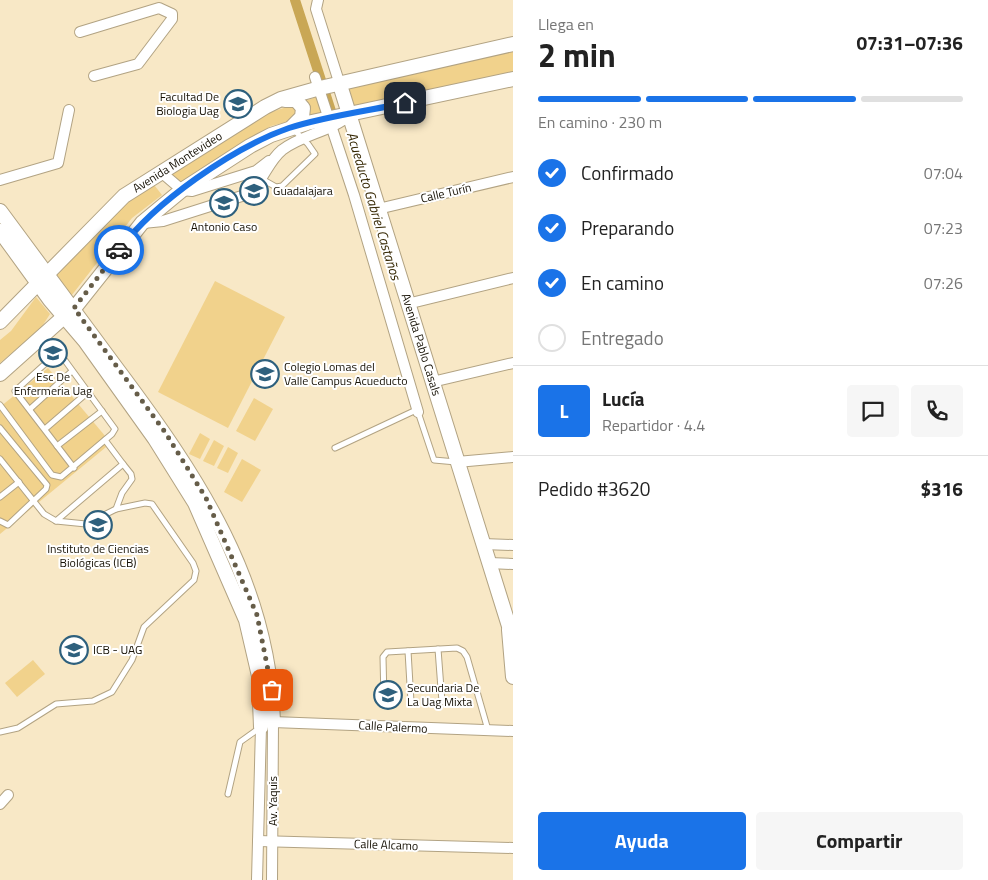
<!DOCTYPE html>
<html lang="es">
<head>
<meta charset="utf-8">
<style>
  body { margin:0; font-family:"Titillium Web",sans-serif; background:#f6f6f6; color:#222; height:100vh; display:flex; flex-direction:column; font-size:19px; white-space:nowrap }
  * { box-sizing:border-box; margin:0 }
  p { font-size:16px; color:#767676 }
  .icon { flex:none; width:28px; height:28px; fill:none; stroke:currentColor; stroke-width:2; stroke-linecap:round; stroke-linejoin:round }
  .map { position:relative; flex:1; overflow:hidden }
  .drawer { display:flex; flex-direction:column; background:#fff; width:475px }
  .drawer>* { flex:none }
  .pin { position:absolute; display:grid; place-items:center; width:42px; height:42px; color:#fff; margin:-21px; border-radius:10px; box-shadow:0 2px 8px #0006 }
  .courier { position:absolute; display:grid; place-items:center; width:50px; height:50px; margin:-25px; border:4px solid #1a73e8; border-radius:50%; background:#fff; color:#222; box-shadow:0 1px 6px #0007 }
  .headline em { font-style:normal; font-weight:700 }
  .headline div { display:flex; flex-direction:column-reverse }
  .headline { display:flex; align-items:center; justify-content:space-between; height:85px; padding:0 25px }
  h1 { font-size:32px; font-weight:700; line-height:38px }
  .bar { display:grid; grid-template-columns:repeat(4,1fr); gap:8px 5px; align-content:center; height:60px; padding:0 25px }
  .bar i { height:6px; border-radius:4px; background:#e0e0e0 }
  .bar .selected { background:#1a73e8 }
  .bar p { grid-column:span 4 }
  .line { display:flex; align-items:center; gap:12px; padding:0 25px; border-top:1px solid #e0e0e0 }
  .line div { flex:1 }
  .round { display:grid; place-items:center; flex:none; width:52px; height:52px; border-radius:5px; background:#f6f6f6 }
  ol { padding:0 25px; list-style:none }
  li { display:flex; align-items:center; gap:15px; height:55px }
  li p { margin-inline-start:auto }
  li .icon { padding:5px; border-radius:50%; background:#1a73e8; color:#fff; stroke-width:4 }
  li:last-child { color:#767676 }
  li i { width:28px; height:28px; border:2px solid #e0e0e0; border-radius:50% }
  .action { display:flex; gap:10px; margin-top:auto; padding:10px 25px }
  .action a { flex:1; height:58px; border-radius:5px; background:#1a73e8; color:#fff; font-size:20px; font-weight:700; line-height:58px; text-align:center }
  .action a+a { background:#f6f6f6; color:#222 }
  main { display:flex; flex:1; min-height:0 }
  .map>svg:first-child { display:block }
  .green { fill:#f1d28c }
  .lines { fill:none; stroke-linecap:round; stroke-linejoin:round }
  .canal { stroke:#c9a755; stroke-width:10 }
  .lane-casing { stroke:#b2a383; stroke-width:7 }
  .street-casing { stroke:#b2a383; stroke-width:12 }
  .secondary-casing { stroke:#b2a383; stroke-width:16 }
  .lane { stroke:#fff; stroke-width:5 }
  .street { stroke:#fff; stroke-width:10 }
  .secondary { stroke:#fff; stroke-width:14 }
  .done { stroke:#665d49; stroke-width:5; stroke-dasharray:0 9 }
  .route { stroke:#1a73e8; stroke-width:6 }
  .labels { text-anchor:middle; stroke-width:4; stroke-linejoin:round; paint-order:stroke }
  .poi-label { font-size:12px; fill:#171206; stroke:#fff; text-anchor:start }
  .street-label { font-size:12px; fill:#171206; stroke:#fff }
  .water-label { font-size:14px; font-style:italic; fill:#352702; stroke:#fff }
</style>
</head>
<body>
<main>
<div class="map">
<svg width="513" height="880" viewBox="0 0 513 880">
  <rect width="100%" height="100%" fill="#f8e8c6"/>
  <g class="green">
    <polygon points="513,46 513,74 355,110 346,87"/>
    <polygon points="320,96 323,113 271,126 180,185 165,172 247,120"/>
    <polygon points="151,181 162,195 132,218 68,300 51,277 111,211"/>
    <polygon points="215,281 285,317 228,428 158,392"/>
    <polygon points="36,297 50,314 41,328 0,363 0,340 11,331"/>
    <polygon points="48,368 111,443 0,534 0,407"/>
    <polygon points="254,398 273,409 255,441 236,431"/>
    <polygon points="200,433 210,439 200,459 189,454"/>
    <polygon points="214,440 224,446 214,466 203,461"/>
    <polygon points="228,447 238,453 228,473 217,468"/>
    <polygon points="242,459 261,470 242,502 224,492"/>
    <polygon points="33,660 45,674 17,697 5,683"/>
  </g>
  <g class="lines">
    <polyline class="canal" points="295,0 331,111"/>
    <defs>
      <g id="lane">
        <polyline points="260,178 276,187 282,186 315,154 308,144 293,129"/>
        <polyline points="0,405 52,475 61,477 112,434 115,429 61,355 56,354 15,391 74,468"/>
        <polyline points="30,409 72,371"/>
        <polyline points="0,428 47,485 46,489 8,525 0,521"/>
        <polyline points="45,429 88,392"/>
        <polyline points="57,446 102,411"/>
        <polyline points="335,448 414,411 418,412 434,460 456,462"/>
        <polyline points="0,459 44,514 56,521 123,464 105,440"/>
        <polyline points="0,497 19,482"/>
        <polyline points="56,521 86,524 116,509 122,493 132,479 131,474 123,464"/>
        <polyline points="438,649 442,702"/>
        <polyline points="408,651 411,702"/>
        <polyline points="384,701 383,657 387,652 457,648 463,651 467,657 488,730"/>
        <polyline points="0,732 18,728 56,704 93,701 112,692 132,660 144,627 194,580 196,571 193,563 152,504 145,503 116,509"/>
        <polyline points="228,794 240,742 261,727"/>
      </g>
      <g id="street">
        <polyline points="318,0 316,9 340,85"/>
        <polyline points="80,32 159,8 172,14 172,19 138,64 94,76"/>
        <polyline points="315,77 354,195 418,412"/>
        <polyline points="161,172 182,190 192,191 256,171 269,161"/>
        <polyline points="0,180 58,163 69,110"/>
        <polyline points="378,209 513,177"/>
        <path d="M143 223 163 221 245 195C263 185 266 163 282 150 303 134 331 132 351 114"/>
        <polyline points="407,304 513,278"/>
        <polyline points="432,382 513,363"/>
        <polyline points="457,462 513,457"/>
        <polyline points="483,544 513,545"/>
        <polyline points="489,563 513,564"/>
        <polyline points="0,804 8,795"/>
        <polyline points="258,841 513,848"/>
        <polyline points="257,880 261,727"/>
        <polyline points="272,880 273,722 513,731"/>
      </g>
      <g id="secondary">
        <path id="s1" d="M340 85 513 639"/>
        <polyline points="285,100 296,100 303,108 302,117 292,127"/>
        <path d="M0 211C39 264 78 316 117 369 198 477 269 583 273 722"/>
        <polyline points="0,231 50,300 85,341 155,439 195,503 246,620 259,676 261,727"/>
        <path id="s2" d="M0 322 124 196 265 107 281 99 320 88 513 44"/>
        <polyline points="0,374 76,306 142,223 182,190 250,146 271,135 307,123 513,79"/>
        <polyline points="509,630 513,677"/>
      </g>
    </defs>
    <use href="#lane" class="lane-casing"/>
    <use href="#street" class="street-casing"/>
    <use href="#secondary" class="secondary-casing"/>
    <use href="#lane" class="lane"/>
    <use href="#street" class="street"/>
    <use href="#secondary" class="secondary"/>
  </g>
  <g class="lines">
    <polyline class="done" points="119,250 74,308 165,432 206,498 257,615 272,690"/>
    <path class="route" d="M119 250C155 202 232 148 289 128 326 116 367 111 405 103"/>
  </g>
  <defs>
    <symbol id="university-ring" viewBox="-11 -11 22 22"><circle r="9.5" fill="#fff" stroke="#2e607d" stroke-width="1.5"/><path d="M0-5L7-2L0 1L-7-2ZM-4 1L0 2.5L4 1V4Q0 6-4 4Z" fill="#2e607d"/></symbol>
    <symbol id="school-ring" viewBox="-11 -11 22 22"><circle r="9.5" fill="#fff" stroke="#2e607d" stroke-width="1.5"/><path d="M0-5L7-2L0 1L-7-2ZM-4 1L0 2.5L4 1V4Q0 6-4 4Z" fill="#2e607d"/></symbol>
  </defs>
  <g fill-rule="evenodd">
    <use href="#university-ring" x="222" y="88" width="32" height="32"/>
    <use href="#school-ring" x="238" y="175" width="32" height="32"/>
    <use href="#school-ring" x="208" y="187" width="32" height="32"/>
    <use href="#university-ring" x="37" y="337" width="32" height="32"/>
    <use href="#school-ring" x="249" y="358" width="32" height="32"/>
    <use href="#university-ring" x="82" y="509" width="32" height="32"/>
    <use href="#university-ring" x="58" y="634" width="32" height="32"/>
    <use href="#school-ring" x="372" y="679" width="32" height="32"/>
  </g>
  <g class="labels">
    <g class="poi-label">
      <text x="219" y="101" text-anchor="end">Facultad De<tspan x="219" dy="14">Biologia Uag</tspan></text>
      <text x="273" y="195">Guadalajara</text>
      <text x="224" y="231" text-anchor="middle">Antonio Caso</text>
      <text x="284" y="371">Colegio Lomas del<tspan x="284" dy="14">Valle Campus Acueducto</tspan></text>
      <text x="53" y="381" text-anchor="middle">Esc De<tspan x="53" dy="14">Enfermeria Uag</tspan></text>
      <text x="98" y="553" text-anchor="middle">Instituto de Ciencias<tspan x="98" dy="14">Biológicas (ICB)</tspan></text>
      <text x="93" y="654">ICB - UAG</text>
      <text x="407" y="692">Secundaria De<tspan x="407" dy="14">La Uag Mixta</tspan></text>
    </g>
    <g class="street-label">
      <text dy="4" stroke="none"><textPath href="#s2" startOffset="240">Avenida Montevideo</textPath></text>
      <text transform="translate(446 193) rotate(-13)" y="4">Calle Turín</text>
      <text dy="4" stroke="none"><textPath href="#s1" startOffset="272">Avenida Pablo Casals</textPath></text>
      <text transform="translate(393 727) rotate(3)" y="4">Calle Palermo</text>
      <text transform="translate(273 801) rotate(-90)" y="4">Av. Yaquis</text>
      <text transform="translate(386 845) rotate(2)" y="4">Calle Alcamo</text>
    </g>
    <g class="water-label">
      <text transform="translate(374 206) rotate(73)" y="5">Acueducto Gabriel Castaños</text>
    </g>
  </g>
</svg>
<div class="pin" style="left:272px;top:690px;background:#ea580c"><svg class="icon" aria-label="bag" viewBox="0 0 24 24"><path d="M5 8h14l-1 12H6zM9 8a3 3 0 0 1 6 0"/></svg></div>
<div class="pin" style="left:405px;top:103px;background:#1f2937"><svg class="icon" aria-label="home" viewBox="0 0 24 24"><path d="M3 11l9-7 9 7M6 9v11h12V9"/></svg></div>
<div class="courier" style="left:119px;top:250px"><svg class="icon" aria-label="car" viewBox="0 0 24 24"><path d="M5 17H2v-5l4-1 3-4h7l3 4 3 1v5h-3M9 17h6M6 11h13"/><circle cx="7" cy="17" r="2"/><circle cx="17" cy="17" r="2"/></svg></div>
</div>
<section class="drawer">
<div class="headline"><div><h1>2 min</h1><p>Llega en</p></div><em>07:31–07:36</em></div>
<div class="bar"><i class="selected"></i><i class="selected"></i><i class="selected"></i><i></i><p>En camino · 230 m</p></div>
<ol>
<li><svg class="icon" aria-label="check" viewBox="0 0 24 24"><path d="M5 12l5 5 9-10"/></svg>Confirmado<p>07:04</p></li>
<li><svg class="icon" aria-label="check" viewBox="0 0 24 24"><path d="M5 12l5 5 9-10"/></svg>Preparando<p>07:23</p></li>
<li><svg class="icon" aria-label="check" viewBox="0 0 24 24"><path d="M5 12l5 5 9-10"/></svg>En camino<p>07:26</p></li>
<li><i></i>Entregado</li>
</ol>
<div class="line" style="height:90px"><b class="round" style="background:#1a73e8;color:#fff">L</b><div><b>Lucía</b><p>Repartidor · 4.4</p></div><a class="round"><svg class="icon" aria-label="chat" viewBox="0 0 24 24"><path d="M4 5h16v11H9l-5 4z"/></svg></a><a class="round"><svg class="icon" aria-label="phone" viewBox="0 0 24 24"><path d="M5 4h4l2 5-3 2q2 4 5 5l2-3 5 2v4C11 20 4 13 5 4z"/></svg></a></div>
<div class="line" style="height:65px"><div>Pedido #3620</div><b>$316</b></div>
<div class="action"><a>Ayuda</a><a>Compartir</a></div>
</section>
</main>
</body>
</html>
